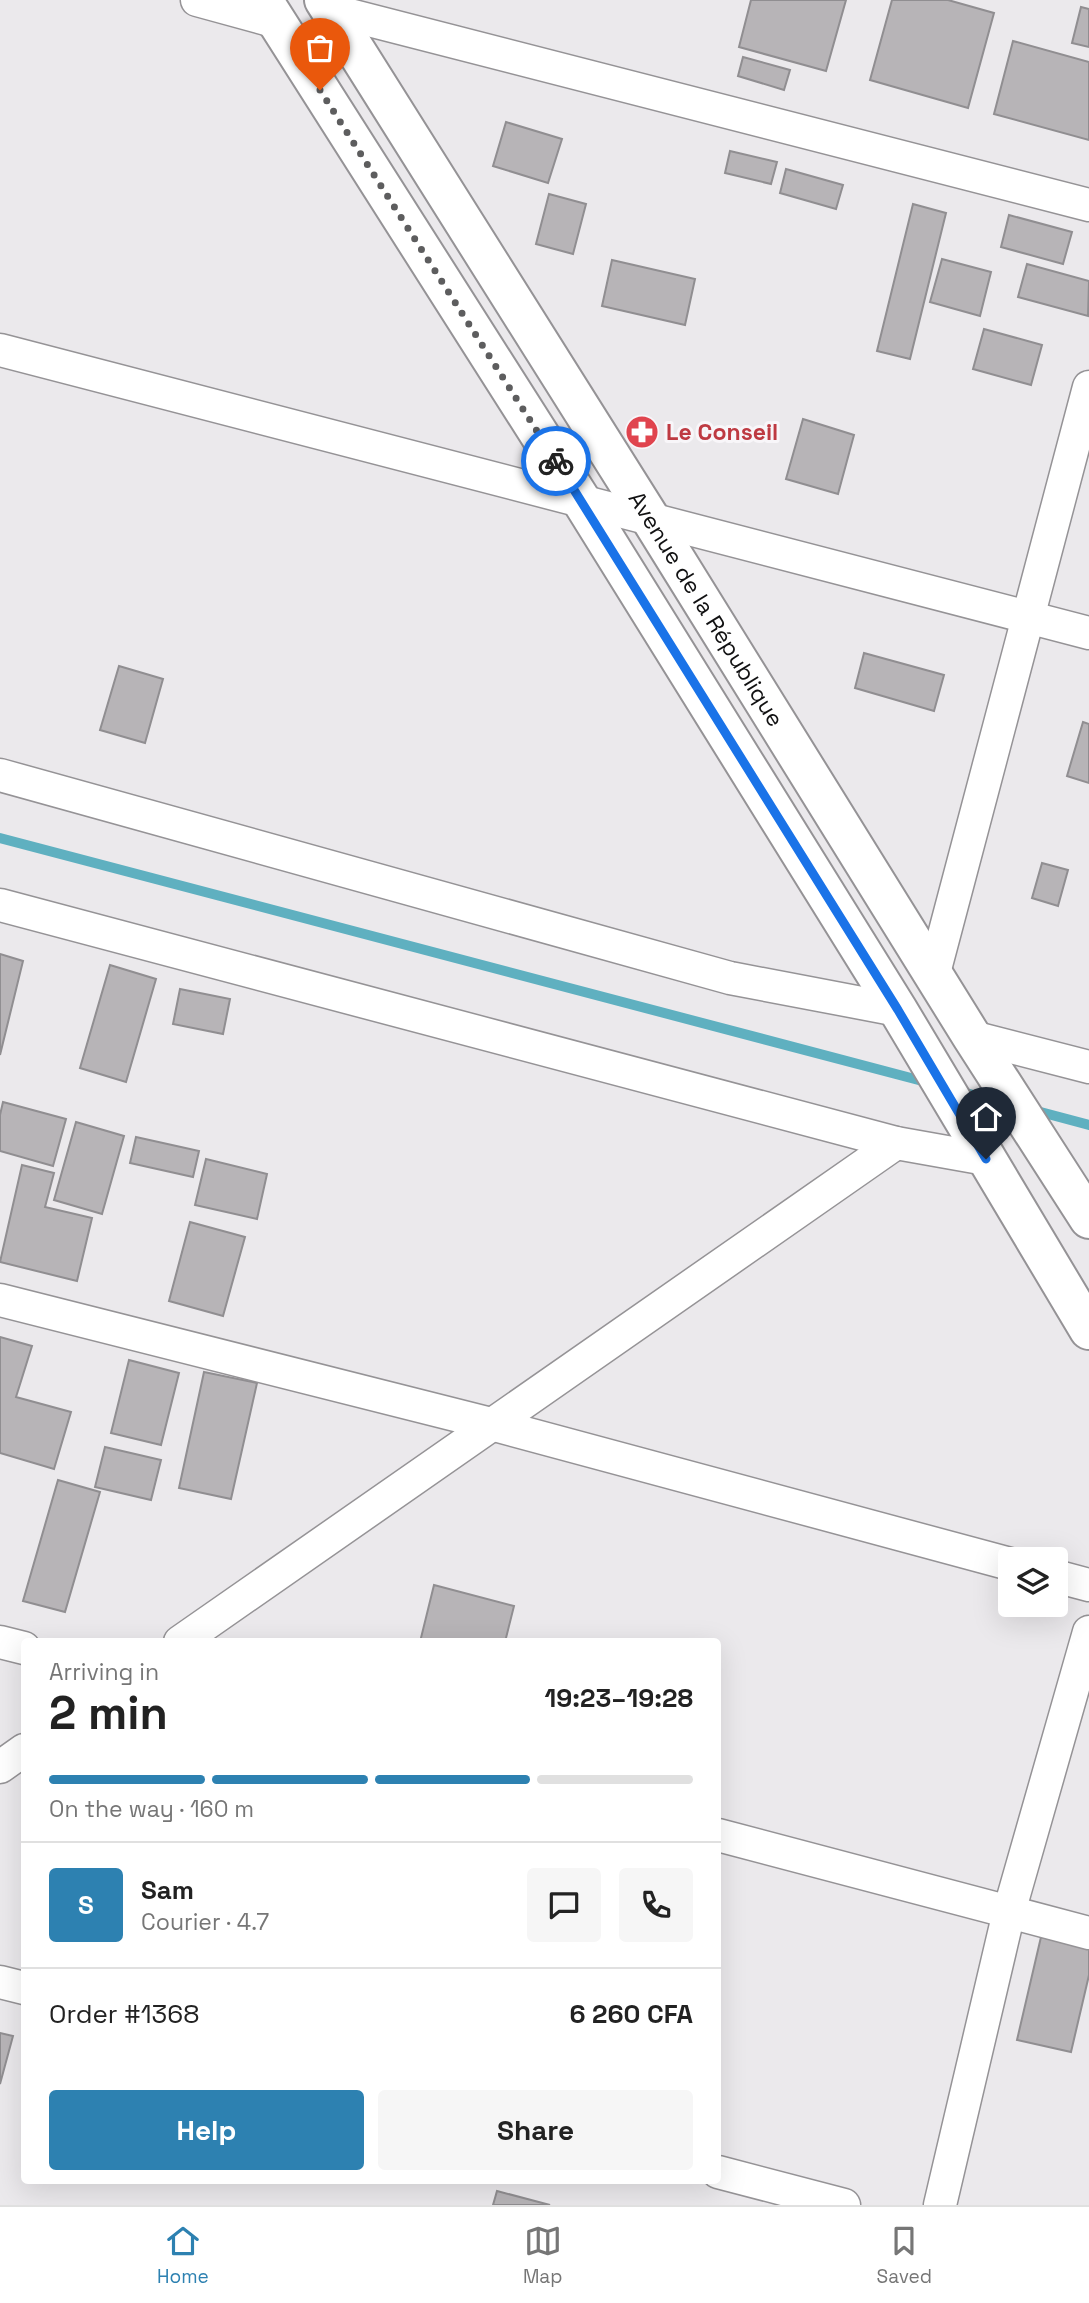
<!DOCTYPE html>
<html lang="en">
<head>
<meta charset="utf-8">
<style>
  body { margin:0; font-family:"Space Grotesk",sans-serif; background:#f6f6f6; color:#222; height:100vh; display:flex; flex-direction:column; font-size:26px; white-space:nowrap }
  * { box-sizing:border-box; margin:0 }
  p { font-size:23px; color:#767676 }
  .icon { flex:none; width:38px; height:38px; fill:none; stroke:currentColor; stroke-width:2; stroke-linecap:round; stroke-linejoin:round }
  .map { position:relative; flex:1; overflow:hidden }
  .drawer { position:absolute; left:21px; top:1638px; width:700px; height:546px; display:flex; flex-direction:column; background:#fff; border-radius:7px; box-shadow:0 7px 28px #0002 }
  .drawer>* { flex:none }
  .buttons { position:absolute; left:998px; top:1547px; display:grid; gap:14px }
  .buttons a { display:grid; place-items:center; width:70px; height:70px; border-radius:7px; background:#fff; box-shadow:0 7px 28px #0002; font-size:35px }
  .pin { position:absolute; display:grid; place-items:center; width:60px; height:60px; color:#fff; margin:-72px -30px; border-radius:50% 50% 50% 0; rotate:-45deg; box-shadow:0 0 7px #0007 }
  .pin .icon { rotate:45deg }
  .courier { position:absolute; display:grid; place-items:center; width:70px; height:70px; margin:-35px; border:5px solid #1a73e8; border-radius:50%; background:#fff; color:#222; box-shadow:0 2px 9px #0007 }
  .headline em { font-style:normal; font-weight:600 }
  .headline div { display:flex; flex-direction:column-reverse }
  .headline { display:flex; align-items:center; justify-content:space-between; height:119px; padding:0 28px }
  h1 { font-size:46px; font-weight:600; line-height:52px }
  .bar { display:grid; grid-template-columns:repeat(4,1fr); gap:10px 7px; align-content:center; height:84px; padding:0 28px }
  .bar i { height:9px; border-radius:5px; background:#e0e0e0 }
  .bar .active { background:#2d81b1 }
  .bar p { grid-column:span 4 }
  .line { display:flex; align-items:center; gap:18px; padding:0 28px; border-top:2px solid #e0e0e0 }
  .line div { flex:1 }
  .round { display:grid; place-items:center; flex:none; width:74px; height:74px; border-radius:7px; background:#f6f6f6 }
  .action { display:flex; gap:14px; margin-top:auto; padding:14px 28px }
  .action a { flex:1; height:80px; border-radius:7px; background:#2d81b1; color:#fff; font-size:28px; font-weight:600; line-height:80px; text-align:center }
  .action a+a { background:#f6f6f6; color:#222 }
  .dock { display:flex; justify-content:space-around; align-items:center; height:98px; border-top:2px solid #e0e0e0; background:#fff; font-size:19px; color:#767676 }
  .dock a { display:grid; justify-items:center; gap:4px }
  .dock .active { color:#2d81b1 }
  .map>svg:first-child { display:block }
  .lines { fill:none; stroke-linecap:round; stroke-linejoin:round }
  .stream { stroke:#5fb0c0; stroke-width:10 }
  .building { fill:#b7b4b7; stroke:#908e91; stroke-width:2 }
  .minor-casing { stroke:#959396; stroke-width:35 }
  .primary-casing { stroke:#959396; stroke-width:42 }
  .minor { stroke:#fff; stroke-width:32 }
  .primary { stroke:#fff; stroke-width:38 }
  .done { stroke:#5d5d5e; stroke-width:7; stroke-dasharray:0 12.6 }
  .route { stroke:#1a73e8; stroke-width:9 }
  .labels { text-anchor:middle; stroke-width:6; stroke-linejoin:round; paint-order:stroke }
  .health-label { font-size:23px; font-weight:bold; fill:#be3a42; stroke:#f8f6f9; text-anchor:start }
  .street-label { font-size:23px; fill:#111112; stroke:#f8f6f9 }
</style>
</head>
<body>
<div class="map">
<svg width="1089" height="2205" viewBox="0 0 1089 2205">
  <rect width="100%" height="100%" fill="#ebe9ec"/>
  <g class="lines">
    <g class="stream">
      <polyline points="0,838 930,1083"/>
      <polyline points="958,1091 1001,1102"/>
      <polyline points="1033,1110 1089,1125"/>
    </g>
  </g>
  <g class="building">
    <polygon points="751,0 846,0 826,71 739,47"/>
    <polygon points="892,0 948,0 994,13 968,108 870,80"/>
    <polygon points="1081,7 1089,9 1089,47 1072,43"/>
    <polygon points="1013,41 1089,62 1089,140 994,114"/>
    <polygon points="743,57 790,70 784,90 738,76"/>
    <polygon points="506,122 562,139 548,183 493,166"/>
    <polygon points="730,151 777,162 771,184 725,173"/>
    <polygon points="786,169 843,185 836,209 780,193"/>
    <polygon points="549,194 586,204 573,254 536,244"/>
    <polygon points="913,204 946,213 910,359 877,351"/>
    <polygon points="1009,215 1072,232 1063,264 1001,247"/>
    <polygon points="942,259 991,272 980,316 930,302"/>
    <polygon points="612,260 695,279 685,325 602,306"/>
    <polygon points="1027,264 1089,281 1088,316 1018,297"/>
    <polygon points="984,329 1042,345 1031,385 973,369"/>
    <polygon points="803,419 854,435 838,494 786,479"/>
    <polygon points="864,653 944,675 934,711 855,688"/>
    <polygon points="119,666 163,679 145,743 100,730"/>
    <polygon points="1083,722 1089,724 1089,783 1067,776"/>
    <polygon points="1042,863 1068,870 1058,906 1032,898"/>
    <polygon points="0,954 23,961 0,1055"/>
    <polygon points="110,965 156,979 126,1082 80,1068"/>
    <polygon points="180,989 230,999 223,1034 173,1024"/>
    <polygon points="3,1102 66,1119 53,1166 0,1151 0,1115"/>
    <polygon points="76,1122 124,1136 102,1214 54,1200"/>
    <polygon points="136,1137 199,1151 193,1177 130,1163"/>
    <polygon points="206,1159 267,1174 257,1219 195,1205"/>
    <polygon points="22,1165 54,1173 45,1207 92,1218 77,1281 0,1262"/>
    <polygon points="190,1222 245,1237 223,1316 169,1301"/>
    <polygon points="0,1337 32,1346 16,1397 71,1412 54,1469 0,1453"/>
    <polygon points="129,1360 179,1373 161,1445 111,1433"/>
    <polygon points="204,1372 257,1383 231,1499 179,1488"/>
    <polygon points="105,1447 161,1460 151,1500 95,1487"/>
    <polygon points="58,1480 100,1492 65,1612 23,1601"/>
    <polygon points="434,1585 514,1606 505,1642 420,1642"/>
    <polygon points="1041,1937 1089,1948 1089,1975 1071,2052 1017,2040"/>
    <polygon points="0,2033 13,2036 0,2084"/>
    <polygon points="497,2191 550,2205 493,2205"/>
  </g>
  <g class="lines">
    <defs>
      <g id="minor">
        <polyline points="197,0 277,22"/>
        <polyline points="330,10 1089,205"/>
        <polyline points="0,350 1089,633"/>
        <polyline points="0,775 730,978 898,1010"/>
        <polyline points="0,905 896,1143 986,1159"/>
        <polyline points="934,973 1089,387"/>
        <polyline points="972,1037 1089,1067"/>
        <polyline points="0,1300 491,1424 1010,1564"/>
        <polyline points="1055,1576 1089,1585"/>
        <polyline points="0,1642 24,1648"/>
        <polyline points="180,1642 896,1143"/>
        <polyline points="0,1767 24,1750"/>
        <polyline points="718,1835 1089,1933"/>
        <polyline points="0,1982 24,1988"/>
        <polyline points="718,2172 844,2205"/>
        <polyline points="940,2205 1009,1912 1089,1632"/>
      </g>
      <g id="primary">
        <polyline points="263,0 581,500 898,1010 1089,1330"/>
        <path id="s1" d="M324 0 650 518 972 1037 1089 1219"/>
      </g>
    </defs>
    <use href="#minor" class="minor-casing"/>
    <use href="#primary" class="primary-casing"/>
    <use href="#minor" class="minor"/>
    <use href="#primary" class="primary"/>
  </g>
  <g class="lines">
    <polyline class="done" points="320,90 556,461"/>
    <polyline class="route" points="556,461 898,1010 986,1159"/>
  </g>
  <defs>
    <symbol id="pharmacy-disc" viewBox="-11 -11 22 22"><circle r="9.5" fill="#e0444e" stroke="#f8f6f9"/><path d="M-2-6h4v4h4v4h-4v4h-4v-4h-4v-4h4Z" fill="#fff"/></symbol>
  </defs>
  <g fill-rule="evenodd">
    <use href="#pharmacy-disc" x="623" y="413" width="38" height="38"/>
  </g>
  <g class="labels">
    <g class="health-label">
      <text x="666" y="440">Le Conseil</text>
    </g>
    <g class="street-label">
      <text dy="8" stroke="none"><textPath href="#s1" startOffset="719">Avenue de la République</textPath></text>
    </g>
  </g>
</svg>
<div class="buttons">
<a><svg class="icon" aria-label="layers" viewBox="0 0 24 24"><path d="M12 4l9 5-9 5-9-5zM3 14l9 5 9-5"/></svg></a>
</div>
<div class="pin" style="left:320px;top:90px;background:#ea580c"><svg class="icon" aria-label="bag" viewBox="0 0 24 24"><path d="M5 8h14l-1 12H6zM9 8a3 3 0 0 1 6 0"/></svg></div>
<div class="pin" style="left:986px;top:1159px;background:#1f2937"><svg class="icon" aria-label="home" viewBox="0 0 24 24"><path d="M3 11l9-7 9 7M6 9v11h12V9"/></svg></div>
<div class="courier" style="left:556px;top:461px"><svg class="icon" aria-label="bike" viewBox="0 0 24 24"><circle cx="6" cy="16" r="4"/><circle cx="18" cy="16" r="4"/><path d="M6 16l4-8h5l3 8M10 8l3 8H6M13 5h3"/></svg></div>
<section class="drawer">
<div class="headline"><div><h1>2 min</h1><p>Arriving in</p></div><em>19:23–19:28</em></div>
<div class="bar"><i class="active"></i><i class="active"></i><i class="active"></i><i></i><p>On the way · 160 m</p></div>
<div class="line" style="height:126px"><b class="round" style="background:#2d81b1;color:#fff">S</b><div><b>Sam</b><p>Courier · 4.7</p></div><a class="round"><svg class="icon" aria-label="chat" viewBox="0 0 24 24"><path d="M4 5h16v11H9l-5 4z"/></svg></a><a class="round"><svg class="icon" aria-label="phone" viewBox="0 0 24 24"><path d="M5 4h4l2 5-3 2q2 4 5 5l2-3 5 2v4C11 20 4 13 5 4z"/></svg></a></div>
<div class="line" style="height:91px"><div>Order #1368</div><b>6 260 CFA</b></div>
<div class="action"><a>Help</a><a>Share</a></div>
</section>
</div>
<nav class="dock">
<a class="active"><svg class="icon" aria-label="home" viewBox="0 0 24 24"><path d="M3 11l9-7 9 7M6 9v11h12V9"/></svg>Home</a>
<a><svg class="icon" aria-label="map" viewBox="0 0 24 24"><path d="M3 6l6-2 6 2 6-2v14l-6 2-6-2-6 2zM9 4v14M15 6v14"/></svg>Map</a>
<a><svg class="icon" aria-label="saved" viewBox="0 0 24 24"><path d="M7 4h10v16l-5-4-5 4z"/></svg>Saved</a>
</nav>
</body>
</html>
